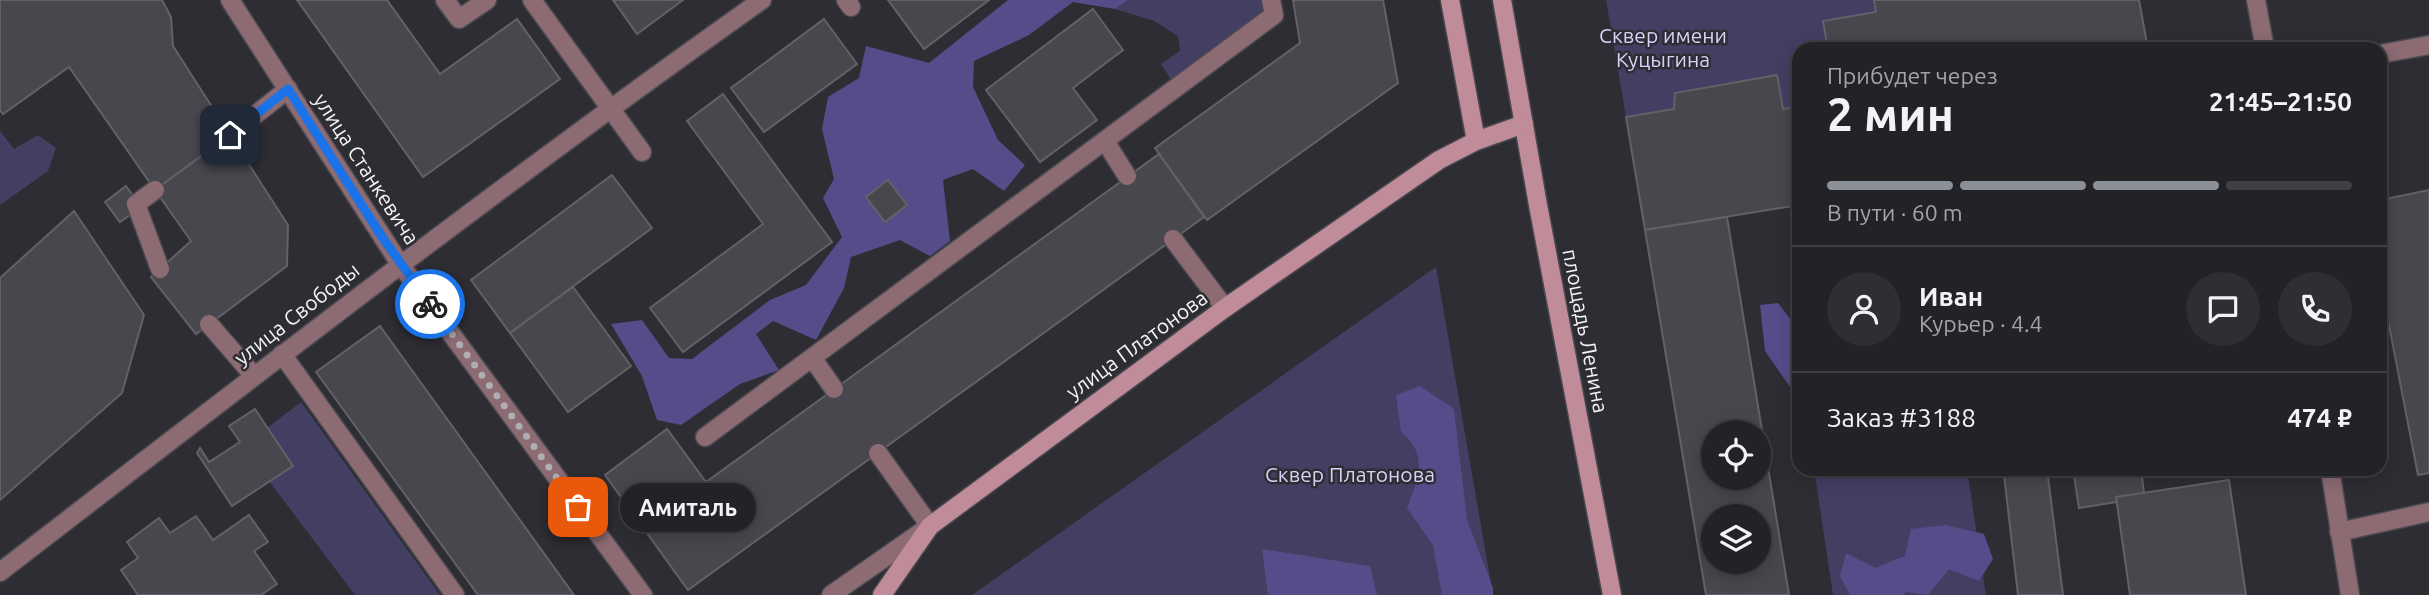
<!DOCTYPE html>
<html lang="ru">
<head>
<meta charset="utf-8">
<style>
  body { margin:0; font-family:Ubuntu,sans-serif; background:#2e2f33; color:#f1f3f6; height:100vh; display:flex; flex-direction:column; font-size:26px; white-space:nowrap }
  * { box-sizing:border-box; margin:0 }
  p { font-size:23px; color:#a2a4a7 }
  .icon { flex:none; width:38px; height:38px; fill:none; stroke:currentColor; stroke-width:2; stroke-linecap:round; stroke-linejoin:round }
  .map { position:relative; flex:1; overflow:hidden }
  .details { position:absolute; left:1792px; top:42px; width:595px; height:434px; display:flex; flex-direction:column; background:#222227; border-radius:21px; box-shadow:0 4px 18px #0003,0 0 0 2px #3f3f44 }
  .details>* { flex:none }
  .controls { position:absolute; left:1701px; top:420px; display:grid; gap:14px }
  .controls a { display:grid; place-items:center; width:70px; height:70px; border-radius:50%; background:#222227; box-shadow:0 4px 18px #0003,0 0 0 2px #3f3f44; font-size:35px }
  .pin { position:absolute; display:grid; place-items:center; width:60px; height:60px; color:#fff; margin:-30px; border-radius:14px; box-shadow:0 4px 10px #0006 }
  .courier { position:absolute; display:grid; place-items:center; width:70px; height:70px; margin:-35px; border:5px solid #1a73e8; border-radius:50%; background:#fff; color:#222; box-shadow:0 2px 9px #0007 }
  .bubble { position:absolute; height:49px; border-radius:24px; background:#222227; box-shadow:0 4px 18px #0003,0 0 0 2px #3f3f44; font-size:23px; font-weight:700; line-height:49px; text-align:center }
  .head em { font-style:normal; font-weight:700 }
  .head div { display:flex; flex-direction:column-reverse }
  .head { display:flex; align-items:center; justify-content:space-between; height:119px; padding:0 35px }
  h1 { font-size:46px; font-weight:700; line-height:52px }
  .bar { display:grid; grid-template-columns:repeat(4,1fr); gap:10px 7px; align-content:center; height:84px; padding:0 35px }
  .bar i { height:9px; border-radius:5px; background:#3f3f44 }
  .bar .current { background:#8c9099 }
  .bar p { grid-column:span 4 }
  .line { display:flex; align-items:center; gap:18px; padding:0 35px; border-top:2px solid #3f3f44 }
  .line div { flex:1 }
  .round { display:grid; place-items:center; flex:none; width:74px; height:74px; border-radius:37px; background:#2e2f33 }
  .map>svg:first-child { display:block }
  .green { fill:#433f63 }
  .forest { fill:#554d8a }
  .building { fill:#48474e; stroke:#626168; stroke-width:2; fill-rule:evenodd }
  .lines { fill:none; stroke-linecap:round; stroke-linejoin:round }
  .service-casing { stroke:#4a494f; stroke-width:21 }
  .minor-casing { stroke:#4a494f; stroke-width:21 }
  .tertiary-casing { stroke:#4a494f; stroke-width:21 }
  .secondary-casing { stroke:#4a494f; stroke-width:21 }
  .service { stroke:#8c6b73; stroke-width:18 }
  .minor { stroke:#8c6b73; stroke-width:18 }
  .tertiary { stroke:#8c6b73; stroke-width:18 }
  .secondary { stroke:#c18c9a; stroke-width:18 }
  .done { stroke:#afaeb3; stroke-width:7; stroke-dasharray:0 12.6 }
  .route { stroke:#1a73e8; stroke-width:9 }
  .labels { text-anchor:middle; stroke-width:5; stroke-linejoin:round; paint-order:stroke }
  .park-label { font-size:21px; fill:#d4d2f7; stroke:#2e2d34 }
  .street-label { font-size:21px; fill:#f4f4f8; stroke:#2e2d34 }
</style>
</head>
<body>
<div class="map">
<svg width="2429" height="595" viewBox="0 0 2429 595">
  <rect width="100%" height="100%" fill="#2e2d34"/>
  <g class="green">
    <polygon points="1128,0 1263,0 1266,12 1173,83 1161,64 1180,51 1178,36 1154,21 1115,9"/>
    <polygon points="1606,0 1874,0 1876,12 1823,21 1828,49 1799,49 1799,106 1783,109 1777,76 1674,109 1626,117"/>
    <polygon points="0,131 14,149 38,135 56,148 48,171 0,205"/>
    <polygon points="1436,267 1493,595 972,595"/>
    <polygon points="301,402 440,595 355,595 269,481 267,428"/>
    <polygon points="1814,469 1967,469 1986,595 1833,595"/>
  </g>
  <g class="forest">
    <polygon points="1008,0 1128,0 1115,9 1073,2 1029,35 974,61 973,87 998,140 1025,165 1004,191 973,169 943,180 950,241 930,256 900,240 851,257 844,288 816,340 773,321 756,334 779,370 740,384 681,425 657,420 642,376 611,324 642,320 669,358 692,359 770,300 806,285 842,237 823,198 834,179 822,129 828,97 859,78 866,46 929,63"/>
    <polygon points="1778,303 1795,325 1799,309 1799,445 1794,445 1790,387 1765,351 1760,305"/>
    <path d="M1420 386 1454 409 1467 520 1493 588V595H1442L1433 545 1407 508C1417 480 1430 455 1401 432L1396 395Z"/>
    <polygon points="1946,525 1984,534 1993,559 1979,581 1949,569 1928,595 1906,592 1903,595 1850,595 1840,576 1846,553 1875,568 1905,556 1911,529"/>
    <polygon points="1262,549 1370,566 1377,595 1268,595"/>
  </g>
  <g class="building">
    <polygon points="0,0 162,0 171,17 173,46 230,135 155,190 69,67 3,114 0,110"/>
    <polygon points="297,0 387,0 440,74 517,19 560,79 423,177"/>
    <polygon points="613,0 683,0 637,34"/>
    <polygon points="888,0 989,0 924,49"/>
    <polygon points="1293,0 1383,0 1398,83 1207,220 1155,148 1300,43"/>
    <polygon points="1874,0 2139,0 2148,49 1828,49 1823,21 1876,12"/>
    <polygon points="1093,9 1123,50 1073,88 1097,120 1040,162 986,90"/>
    <polygon points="824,19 857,64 764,132 731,88"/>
    <polygon points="1777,75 1783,109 1799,106 1799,205 1645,230 1626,117 1674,109 1675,93"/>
    <polygon points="723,94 832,242 683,352 650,308 763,224 687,121"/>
    <polygon points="230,135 288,225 287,266 196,334 151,277 191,241 155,190"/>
    <polygon points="1159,154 1204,217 688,590 605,475 667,429 706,482"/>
    <polygon points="612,175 652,228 510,333 471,280"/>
    <polygon points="888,180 907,205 885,222 866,197"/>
    <polygon points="126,186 141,207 120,222 105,202"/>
    <polygon points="2429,190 2429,473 2418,475 2380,279 2380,200"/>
    <polygon points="74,211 144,315 122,393 0,500 0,278"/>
    <path d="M1727 217 1789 595H1706L1645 230ZM1713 432H1759V478H1713ZM1713 516H1759V562H1713Z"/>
    <polygon points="573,287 631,366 568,412 510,333"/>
    <polygon points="380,326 574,595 478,595 316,372"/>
    <polygon points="255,409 293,466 232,506 197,453 200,448 209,462 240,442 229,426"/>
    <polygon points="2047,469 2063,595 2018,595 2004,475"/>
    <polygon points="2073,469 2141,469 2144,493 2116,497 2117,502 2079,508"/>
    <polygon points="2229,480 2246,595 2130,595 2116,497"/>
    <polygon points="249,515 268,542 254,551 277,584 261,595 138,595 121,570 138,558 127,542 159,518 170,533 196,516 213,540"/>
  </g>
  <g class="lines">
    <defs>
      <g id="service">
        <polyline points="445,0 459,19 487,0"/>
        <polyline points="532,0 642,152"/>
        <polyline points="846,0 851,7"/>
        <polyline points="2380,54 2429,45"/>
        <polyline points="230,135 288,89"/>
        <polyline points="1105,141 1127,176"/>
        <polyline points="155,190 136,204 160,269"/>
        <polyline points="1173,239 1225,308"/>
        <polyline points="209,324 254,376"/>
        <polyline points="282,354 455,595"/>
        <polyline points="813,359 834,389"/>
        <polyline points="705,437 1274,15 1271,0"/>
        <polyline points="878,453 930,526"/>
      </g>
      <g id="minor">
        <polyline points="2339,532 2429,512"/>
        <path d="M0 572C252 378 503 183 762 0"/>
      </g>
      <g id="tertiary">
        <polyline points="230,0 400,264 643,595"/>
        <polyline points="2256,0 2265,49"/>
        <polyline points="2330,469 2350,595"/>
        <polyline points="831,595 927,528"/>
      </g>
      <g id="secondary">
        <polyline points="1450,0 1476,141"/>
        <polyline points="1502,0 1538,205 1612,595"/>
        <polyline points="882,595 930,526 1225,308 1439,160 1476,141 1524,124"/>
      </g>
    </defs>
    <use href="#service" class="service-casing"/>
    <use href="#minor" class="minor-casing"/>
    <use href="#tertiary" class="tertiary-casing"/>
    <use href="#secondary" class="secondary-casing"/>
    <use href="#service" class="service"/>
    <use href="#minor" class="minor"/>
    <use href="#tertiary" class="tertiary"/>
    <use href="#secondary" class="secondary"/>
  </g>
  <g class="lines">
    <polyline class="done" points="430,304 578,507"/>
    <polyline class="route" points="230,135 288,89 382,237 430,304"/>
  </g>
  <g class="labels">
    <g class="park-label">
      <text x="1663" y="43">Сквер имени<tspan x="1663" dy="24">Куцыгина</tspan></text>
      <text x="1350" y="482">Сквер Платонова</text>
    </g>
    <g class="street-label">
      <text transform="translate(366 169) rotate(57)" y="7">улица Станкевича</text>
      <text transform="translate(297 314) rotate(-38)" y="7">улица Свободы</text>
      <text transform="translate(1585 331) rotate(79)" y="7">площадь Ленина</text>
      <text transform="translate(1137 345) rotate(-36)" y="7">улица Платонова</text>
    </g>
  </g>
</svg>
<div class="controls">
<a><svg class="icon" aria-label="locate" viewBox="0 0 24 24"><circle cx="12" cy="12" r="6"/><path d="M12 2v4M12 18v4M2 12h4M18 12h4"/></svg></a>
<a><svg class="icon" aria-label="layers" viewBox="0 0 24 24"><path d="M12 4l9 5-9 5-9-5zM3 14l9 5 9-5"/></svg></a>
</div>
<div class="pin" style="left:578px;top:507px;background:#ea580c"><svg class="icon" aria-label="bag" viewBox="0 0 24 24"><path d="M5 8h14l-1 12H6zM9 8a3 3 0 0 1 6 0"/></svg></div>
<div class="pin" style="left:230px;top:135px;background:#1f2937"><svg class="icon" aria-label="home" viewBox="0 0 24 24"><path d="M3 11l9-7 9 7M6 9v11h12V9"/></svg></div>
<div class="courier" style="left:430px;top:304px"><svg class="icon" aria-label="bike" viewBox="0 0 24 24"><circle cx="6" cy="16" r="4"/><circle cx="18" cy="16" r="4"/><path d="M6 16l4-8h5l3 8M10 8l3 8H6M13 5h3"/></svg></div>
<div class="bubble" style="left:620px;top:483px;width:136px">Амиталь</div>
<section class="details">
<div class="head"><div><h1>2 мин</h1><p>Прибудет через</p></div><em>21:45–21:50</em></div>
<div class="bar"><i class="current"></i><i class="current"></i><i class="current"></i><i></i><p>В пути · 60 m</p></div>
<div class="line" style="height:126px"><a class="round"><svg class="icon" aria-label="person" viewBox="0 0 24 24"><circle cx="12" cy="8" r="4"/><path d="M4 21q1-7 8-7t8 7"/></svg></a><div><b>Иван</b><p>Курьер · 4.4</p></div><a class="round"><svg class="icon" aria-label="chat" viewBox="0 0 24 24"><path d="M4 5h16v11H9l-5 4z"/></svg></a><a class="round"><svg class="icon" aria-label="phone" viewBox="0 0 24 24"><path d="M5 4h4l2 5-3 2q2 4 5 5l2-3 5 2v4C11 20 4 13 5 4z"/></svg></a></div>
<div class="line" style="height:91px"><div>Заказ #3188</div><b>474 ₽</b></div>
</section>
</div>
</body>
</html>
